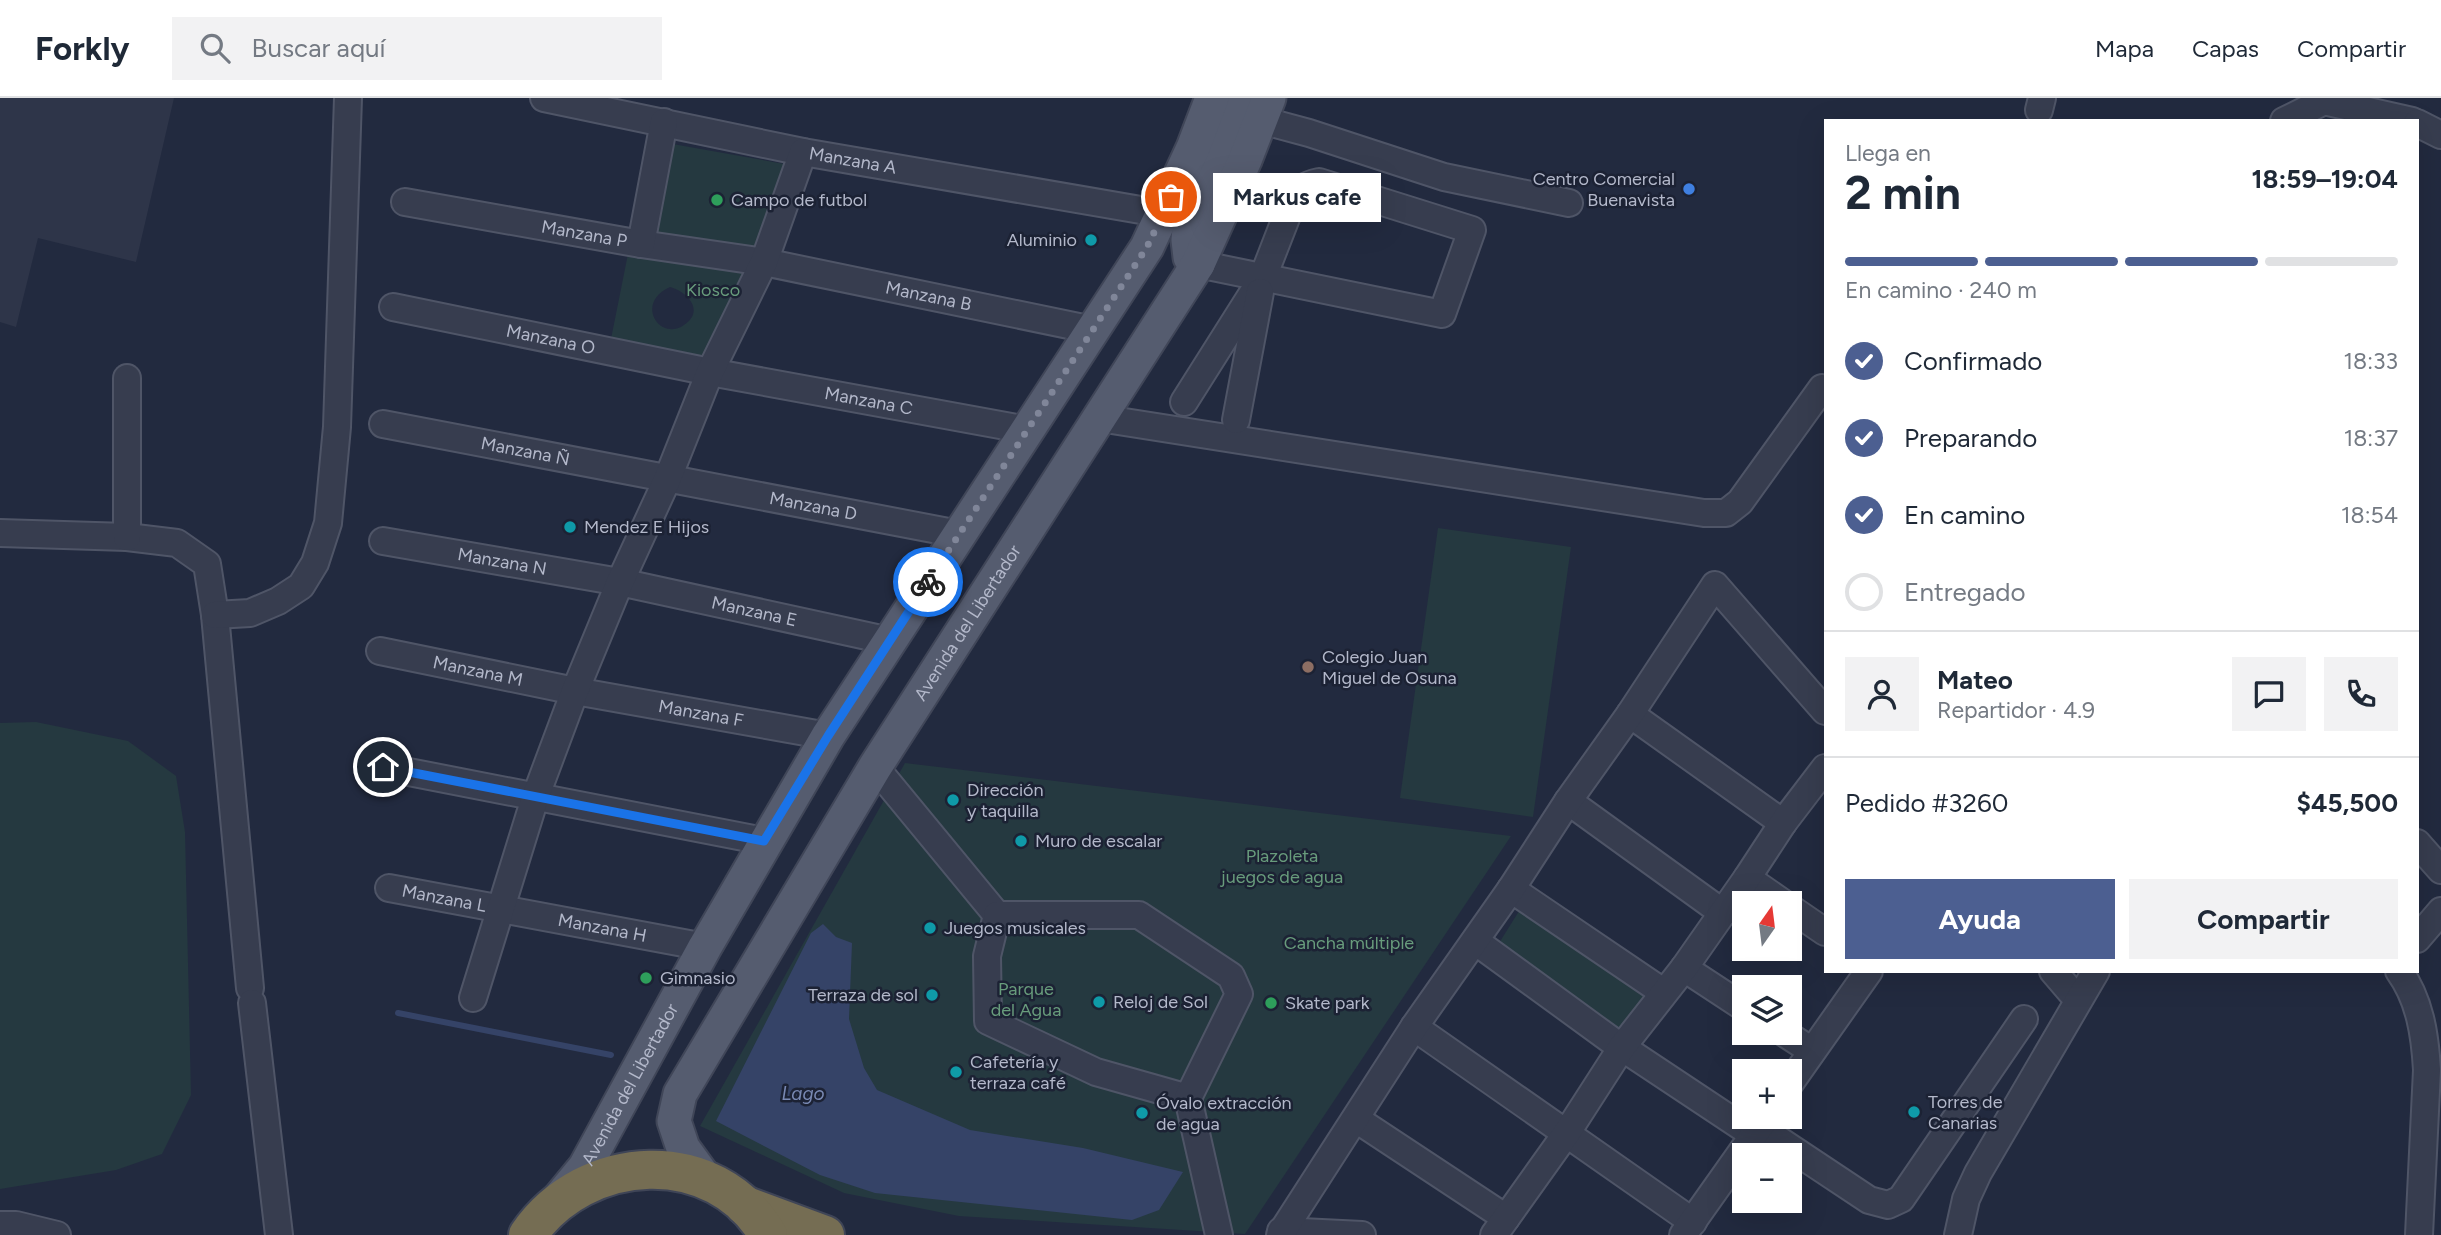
<!DOCTYPE html>
<html lang="es">
<head>
<meta charset="utf-8">
<style>
  body { margin:0; font-family:Figtree,sans-serif; background:#f2f2f3; color:#1f2937; height:100vh; display:flex; flex-direction:column; font-size:26px; white-space:nowrap }
  * { box-sizing:border-box; margin:0 }
  p { font-size:23px; color:#747a83 }
  .icon { flex:none; width:38px; height:38px; fill:none; stroke:currentColor; stroke-width:2; stroke-linecap:round; stroke-linejoin:round }
  .map { position:relative; flex:1; overflow:hidden }
  .details { position:absolute; left:1824px; top:21px; width:595px; height:854px; display:flex; flex-direction:column; background:#fff; border-radius:0px; box-shadow:0 7px 28px #0002 }
  .details>* { flex:none }
  .needle { width:46px; rotate:14deg }
  .tools { position:absolute; left:1732px; top:793px; display:grid; gap:14px }
  .tools a { display:grid; place-items:center; width:70px; height:70px; border-radius:0px; background:#fff; box-shadow:0 7px 28px #0002; font-size:35px }
  .pin { position:absolute; display:grid; place-items:center; width:60px; height:60px; color:#fff; margin:-30px; border:4px solid #fff; border-radius:50%; box-shadow:0 2px 7px #0007 }
  .courier { position:absolute; display:grid; place-items:center; width:70px; height:70px; margin:-35px; border:5px solid #1a73e8; border-radius:50%; background:#fff; color:#222; box-shadow:0 2px 9px #0007 }
  .bubble { position:absolute; height:49px; border-radius:0px; background:#fff; box-shadow:0 7px 28px #0002; font-size:23px; font-weight:700; line-height:49px; text-align:center }
  .headline em { font-style:normal; font-weight:700 }
  .headline div { display:flex; flex-direction:column-reverse }
  .headline { display:flex; align-items:center; justify-content:space-between; height:119px; padding:0 21px }
  h1 { font-size:46px; font-weight:700; line-height:52px }
  .bar { display:grid; grid-template-columns:repeat(4,1fr); gap:10px 7px; align-content:center; height:84px; padding:0 21px }
  .bar i { height:9px; border-radius:5px; background:#e0e1e3 }
  .bar .selected { background:#4c5f91 }
  .bar p { grid-column:span 4 }
  .line { display:flex; align-items:center; gap:18px; padding:0 21px; border-top:2px solid #e0e1e3 }
  .line div { flex:1 }
  .round { display:grid; place-items:center; flex:none; width:74px; height:74px; border-radius:0px; background:#f2f2f3 }
  ol { padding:0 21px; list-style:none }
  li { display:flex; align-items:center; gap:21px; height:77px }
  li p { margin-inline-start:auto }
  li .icon { padding:7px; border-radius:50%; background:#4c5f91; color:#fff; stroke-width:4 }
  li:last-child { color:#747a83 }
  li i { width:38px; height:38px; border:4px solid #e0e1e3; border-radius:50% }
  .primary-button { display:flex; gap:14px; margin-top:auto; padding:14px 21px }
  .primary-button a { flex:1; height:80px; border-radius:0px; background:#4c5f91; color:#fff; font-size:28px; font-weight:700; line-height:80px; text-align:center }
  .primary-button a+a { background:#f2f2f3; color:#1f2937 }
  header { display:flex; align-items:center; gap:42px; box-sizing:border-box; height:98px; padding:0 35px; background:#fff; border-bottom:2px solid #e0e1e3 }
  header strong { font-size:33px }
  nav { display:flex; gap:38px; margin-inline-start:auto; font-size:24px }
  .search { width:490px; height:63px; background:#f2f2f3; display:flex; align-items:center; gap:18px; box-sizing:border-box; padding:0 24px; border-radius:0px; color:#747a83; font-size:26px }
  .map>svg:first-child { display:block }
  .airport { fill:#2e3549 }
  .green { fill:#253940; fill-rule:evenodd }
  .water { fill:#354367 }
  .lines { fill:none; stroke-linecap:round; stroke-linejoin:round }
  .stream { stroke:#354367; stroke-width:6 }
  .minor-casing { stroke:#4f5567; stroke-width:30 }
  .major-casing { stroke:#404658; stroke-width:37 }
  .highway-casing { stroke:#3f4557; stroke-width:42 }
  .minor { stroke:#373d4f; stroke-width:26 }
  .major { stroke:#555c6f; stroke-width:33 }
  .highway { stroke:#756d53; stroke-width:38 }
  .done { stroke:#808699; stroke-width:7; stroke-dasharray:0 12.6 }
  .route { stroke:#1a73e8; stroke-width:9 }
  .shop-dot { fill:#3f7fe0; stroke:#1c2234; stroke-width:2.5 }
  .leisure-dot { fill:#2e9e5b; stroke:#1c2234; stroke-width:2.5 }
  .culture-dot { fill:#0f9aa8; stroke:#1c2234; stroke-width:2.5 }
  .education-dot { fill:#8d6e63; stroke:#1c2234; stroke-width:2.5 }
  .labels { text-anchor:middle; stroke-width:5; stroke-linejoin:round; paint-order:stroke }
  .street-label { font-size:18px; fill:#b3b8ca; stroke:#1c2234 }
  .poi-label { font-size:18px; fill:#b3b8ca; stroke:#1c2234; text-anchor:start }
  .park-label { font-size:18px; fill:#689c7c; stroke:#1c2234 }
  .water-label { font-size:19px; font-style:italic; fill:#7989b3; stroke:#1c2234 }
</style>
</head>
<body>
<header>
<strong>Forkly</strong>
<div class="search"><svg class="icon" aria-label="search" viewBox="0 0 24 24"><circle cx="10" cy="10" r="6"/><path d="M15 15l6 6"/></svg>Buscar aquí</div>
<nav><a>Mapa</a><a>Capas</a><a>Compartir</a></nav>
</header>
<div class="map">
<svg width="2441" height="1137" viewBox="0 0 2441 1137">
  <rect width="100%" height="100%" fill="#222a3f"/>
  <polygon class="airport" points="0,0 174,0 136,164 38,140 16,229 0,224"/>
  <g class="green">
    <polygon points="667,45 790,67 760,157 648,136"/>
    <path d="M629 151 749 173 701 266 610 246ZM670 189C688 194 705 213 684 227 660 244 634 205 670 189Z"/>
    <polygon points="1438,430 1571,449 1533,719 1400,700"/>
    <polygon points="36,624 128,643 176,678 185,734 191,997 162,1056 116,1072 0,1091 0,625"/>
    <polygon points="905,665 1511,738 1245,1136 959,1118 844,1095 700,1028"/>
    <polygon points="1521,810 1650,893 1623,935 1494,853"/>
  </g>
  <polygon class="water" points="823,826 836,839 852,845 849,921 864,970 877,992 970,1032 1083,1050 1183,1074 1159,1112 1132,1122 875,1095 820,1077 716,1023 811,835"/>
  <g class="lines">
    <polyline class="stream" points="398,915 611,957"/>
    <defs>
      <g id="minor">
        <path id="s1" d="M544 0 803 54 1164 116"/>
        <polyline points="2039,12 2042,0"/>
        <polyline points="1261,22 1309,35 1444,79 1569,105"/>
        <polyline points="2284,23 2324,3 2412,23"/>
        <polyline points="2417,25 2441,37"/>
        <path id="s2" d="M405 104 641 146 764 164 1093 232"/>
        <polyline points="641,146 664,24"/>
        <path id="s3" d="M393 209 710 274 1028 332"/>
        <path d="M1184 304 1263 179 1293 102C1299 90 1306 87 1319 84L1472 132 1442 216 1198 166"/>
        <polyline points="1099,320 1704,415 1726,415 1740,404 1822,290"/>
        <polyline points="1236,322 1260,194"/>
        <path id="s4" d="M383 326 959 436"/>
        <polyline points="0,435 127,439 177,445 207,466 215,517 250,890"/>
        <polyline points="127,439 127,280"/>
        <path id="s5" d="M383 443 620 484 890 543"/>
        <polyline points="215,517 250,515 278,503 301,488 315,465 328,425 337,329 348,0"/>
        <path id="s6" d="M380 553 575 593 828 638"/>
        <polyline points="1630,616 1783,725"/>
        <polyline points="383,669 764,743"/>
        <polyline points="875,669 997,817 987,858 988,923 1096,974 1188,1000 1219,1137"/>
        <polyline points="1568,703 1723,815"/>
        <polyline points="2417,745 2441,772"/>
        <polyline points="1747,780 1783,805"/>
        <path id="s7" d="M389 790 705 849"/>
        <polyline points="1511,791 1663,894"/>
        <polyline points="1790,810 1825,834"/>
        <polyline points="997,817 1139,817 1231,878 1239,896 1188,1000"/>
        <polyline points="2417,841 2441,813"/>
        <polyline points="1475,843 1611,942 1754,1037"/>
        <polyline points="1684,870 1745,910"/>
        <polyline points="2053,873 2071,894"/>
        <path d="M2399 873C2420 902 2425 937 2427 972L2419 1137"/>
        <polyline points="473,900 535,700 575,593 620,484 667,382 710,274 764,164 803,54"/>
        <polyline points="252,905 279,1137"/>
        <polyline points="1414,929 1693,1124"/>
        <polyline points="1783,934 1812,953"/>
        <polyline points="1790,985 1869,873"/>
        <polyline points="1356,1021 1506,1120"/>
        <polyline points="1759,1029 1869,1102 1888,1107 1901,1101 2024,921"/>
        <polyline points="0,1127 16,1127 57,1137"/>
        <polyline points="1281,1133 1362,1137"/>
        <polyline points="1280,1137 1414,929 1511,791 1568,703 1630,616 1715,487 1825,613"/>
        <polyline points="1494,1137 1566,1036 1622,949 1684,870 1747,780 1783,725 1825,670"/>
        <polyline points="1683,1137 1763,1024"/>
        <polyline points="1958,1137 1966,1101 1978,1075 2096,873"/>
      </g>
      <g id="major">
        <polyline points="1198,166 1190,159 1188,142 1190,119 1236,0"/>
        <path id="s8" d="M707 1083 683 1050 674 1023 680 996 875 669 1198 166 1245 62 1269 0"/>
        <path id="s9" d="M557 1103 585 1069 705 849 828 638 1147 149 1193 50 1212 0"/>
      </g>
      <g id="highway">
        <polyline points="744,1107 825,1137"/>
        <path d="M528 1137C585 1054 715 1046 768 1137"/>
      </g>
    </defs>
    <use href="#minor" class="minor-casing"/>
    <use href="#major" class="major-casing"/>
    <use href="#highway" class="highway-casing"/>
    <use href="#minor" class="minor"/>
    <use href="#major" class="major"/>
    <use href="#highway" class="highway"/>
  </g>
  <g class="lines">
    <polyline class="done" points="928,484 1147,149 1171,99"/>
    <polyline class="route" points="383,669 764,743 828,638 928,484"/>
  </g>
  <circle class="shop-dot" cx="1689" cy="91" r="7"/>
  <g class="leisure-dot">
    <circle cx="717" cy="102" r="7"/>
    <circle cx="646" cy="880" r="7"/>
    <circle cx="1271" cy="905" r="7"/>
  </g>
  <g class="culture-dot">
    <circle cx="1091" cy="142" r="7"/>
    <circle cx="570" cy="429" r="7"/>
    <circle cx="953" cy="702" r="7"/>
    <circle cx="1021" cy="743" r="7"/>
    <circle cx="930" cy="830" r="7"/>
    <circle cx="932" cy="897" r="7"/>
    <circle cx="1099" cy="904" r="7"/>
    <circle cx="956" cy="974" r="7"/>
    <circle cx="1914" cy="1014" r="7"/>
    <circle cx="1142" cy="1015" r="7"/>
  </g>
  <circle class="education-dot" cx="1308" cy="569" r="7"/>
  <g class="labels">
    <g class="street-label">
      <text dy="6" stroke="none"><textPath href="#s1" startOffset="315">Manzana A</textPath></text>
      <text dy="6" stroke="none"><textPath href="#s2" startOffset="182">Manzana P</textPath></text>
      <text dy="6" stroke="none"><textPath href="#s2" startOffset="532">Manzana B</textPath></text>
      <text dy="6" stroke="none"><textPath href="#s3" startOffset="161">Manzana O</textPath></text>
      <text dy="6" stroke="none"><textPath href="#s3" startOffset="485">Manzana C</textPath></text>
      <text dy="6" stroke="none"><textPath href="#s4" startOffset="145">Manzana Ñ</textPath></text>
      <text dy="6" stroke="none"><textPath href="#s4" startOffset="438">Manzana D</textPath></text>
      <text dy="6" stroke="none"><textPath href="#s5" startOffset="121">Manzana N</textPath></text>
      <text dy="6" stroke="none"><textPath href="#s5" startOffset="378">Manzana E</textPath></text>
      <text dy="6" stroke="none"><textPath href="#s8" startOffset="649">Avenida del Libertador</textPath></text>
      <text dy="6" stroke="none"><textPath href="#s6" startOffset="100">Manzana M</textPath></text>
      <text dy="6" stroke="none"><textPath href="#s6" startOffset="327">Manzana F</textPath></text>
      <text dy="6" stroke="none"><textPath href="#s7" startOffset="56">Manzana L</textPath></text>
      <text dy="6" stroke="none"><textPath href="#s7" startOffset="217">Manzana H</textPath></text>
      <text dy="6" stroke="none"><textPath href="#s9" startOffset="138">Avenida del Libertador</textPath></text>
    </g>
    <g class="poi-label">
      <text x="1675" y="87" text-anchor="end">Centro Comercial<tspan x="1675" dy="21">Buenavista</tspan></text>
      <text x="731" y="108">Campo de futbol</text>
      <text x="1077" y="148" text-anchor="end">Aluminio</text>
      <text x="584" y="435">Mendez E Hijos</text>
      <text x="1322" y="565">Colegio Juan<tspan x="1322" dy="21">Miguel de Osuna</tspan></text>
      <text x="967" y="698">Dirección<tspan x="967" dy="21">y taquilla</tspan></text>
      <text x="1035" y="749">Muro de escalar</text>
      <text x="944" y="836">Juegos musicales</text>
      <text x="660" y="886">Gimnasio</text>
      <text x="918" y="903" text-anchor="end">Terraza de sol</text>
      <text x="1113" y="910">Reloj de Sol</text>
      <text x="1285" y="911">Skate park</text>
      <text x="970" y="970">Cafetería y<tspan x="970" dy="21">terraza café</tspan></text>
      <text x="1928" y="1010">Torres de<tspan x="1928" dy="21">Canarias</tspan></text>
      <text x="1156" y="1011">Óvalo extracción<tspan x="1156" dy="21">de agua</tspan></text>
    </g>
    <g class="park-label">
      <text x="713" y="198">Kiosco</text>
      <text x="1282" y="764">Plazoleta<tspan x="1282" dy="21">juegos de agua</tspan></text>
      <text x="1349" y="851">Cancha múltiple</text>
      <text x="1026" y="897">Parque<tspan x="1026" dy="21">del Agua</tspan></text>
    </g>
    <g class="water-label">
      <text x="803" y="1002">Lago</text>
    </g>
  </g>
</svg>
<div class="tools">
<a><svg class="needle" viewBox="-14 -14 28 28"><path d="M0-13l5 13h-10z" fill="#e53935"/><path d="M0 13l5-13h-10z" fill="#747a83"/></svg></a>
<a><svg class="icon" aria-label="layers" viewBox="0 0 24 24"><path d="M12 4l9 5-9 5-9-5zM3 14l9 5 9-5"/></svg></a>
<a>+</a>
<a>−</a>
</div>
<div class="pin" style="left:1171px;top:99px;background:#ea580c"><svg class="icon" aria-label="bag" viewBox="0 0 24 24"><path d="M5 8h14l-1 12H6zM9 8a3 3 0 0 1 6 0"/></svg></div>
<div class="pin" style="left:383px;top:669px;background:#1f2937"><svg class="icon" aria-label="home" viewBox="0 0 24 24"><path d="M3 11l9-7 9 7M6 9v11h12V9"/></svg></div>
<div class="courier" style="left:928px;top:484px"><svg class="icon" aria-label="bike" viewBox="0 0 24 24"><circle cx="6" cy="16" r="4"/><circle cx="18" cy="16" r="4"/><path d="M6 16l4-8h5l3 8M10 8l3 8H6M13 5h3"/></svg></div>
<div class="bubble" style="left:1213px;top:75px;width:168px">Markus cafe</div>
<section class="details">
<div class="headline"><div><h1>2 min</h1><p>Llega en</p></div><em>18:59–19:04</em></div>
<div class="bar"><i class="selected"></i><i class="selected"></i><i class="selected"></i><i></i><p>En camino · 240 m</p></div>
<ol>
<li><svg class="icon" aria-label="check" viewBox="0 0 24 24"><path d="M5 12l5 5 9-10"/></svg>Confirmado<p>18:33</p></li>
<li><svg class="icon" aria-label="check" viewBox="0 0 24 24"><path d="M5 12l5 5 9-10"/></svg>Preparando<p>18:37</p></li>
<li><svg class="icon" aria-label="check" viewBox="0 0 24 24"><path d="M5 12l5 5 9-10"/></svg>En camino<p>18:54</p></li>
<li><i></i>Entregado</li>
</ol>
<div class="line" style="height:126px"><a class="round"><svg class="icon" aria-label="person" viewBox="0 0 24 24"><circle cx="12" cy="8" r="4"/><path d="M4 21q1-7 8-7t8 7"/></svg></a><div><b>Mateo</b><p>Repartidor · 4.9</p></div><a class="round"><svg class="icon" aria-label="chat" viewBox="0 0 24 24"><path d="M4 5h16v11H9l-5 4z"/></svg></a><a class="round"><svg class="icon" aria-label="phone" viewBox="0 0 24 24"><path d="M5 4h4l2 5-3 2q2 4 5 5l2-3 5 2v4C11 20 4 13 5 4z"/></svg></a></div>
<div class="line" style="height:91px"><div>Pedido #3260</div><b>$45,500</b></div>
<div class="primary-button"><a>Ayuda</a><a>Compartir</a></div>
</section>
</div>
</body>
</html>
